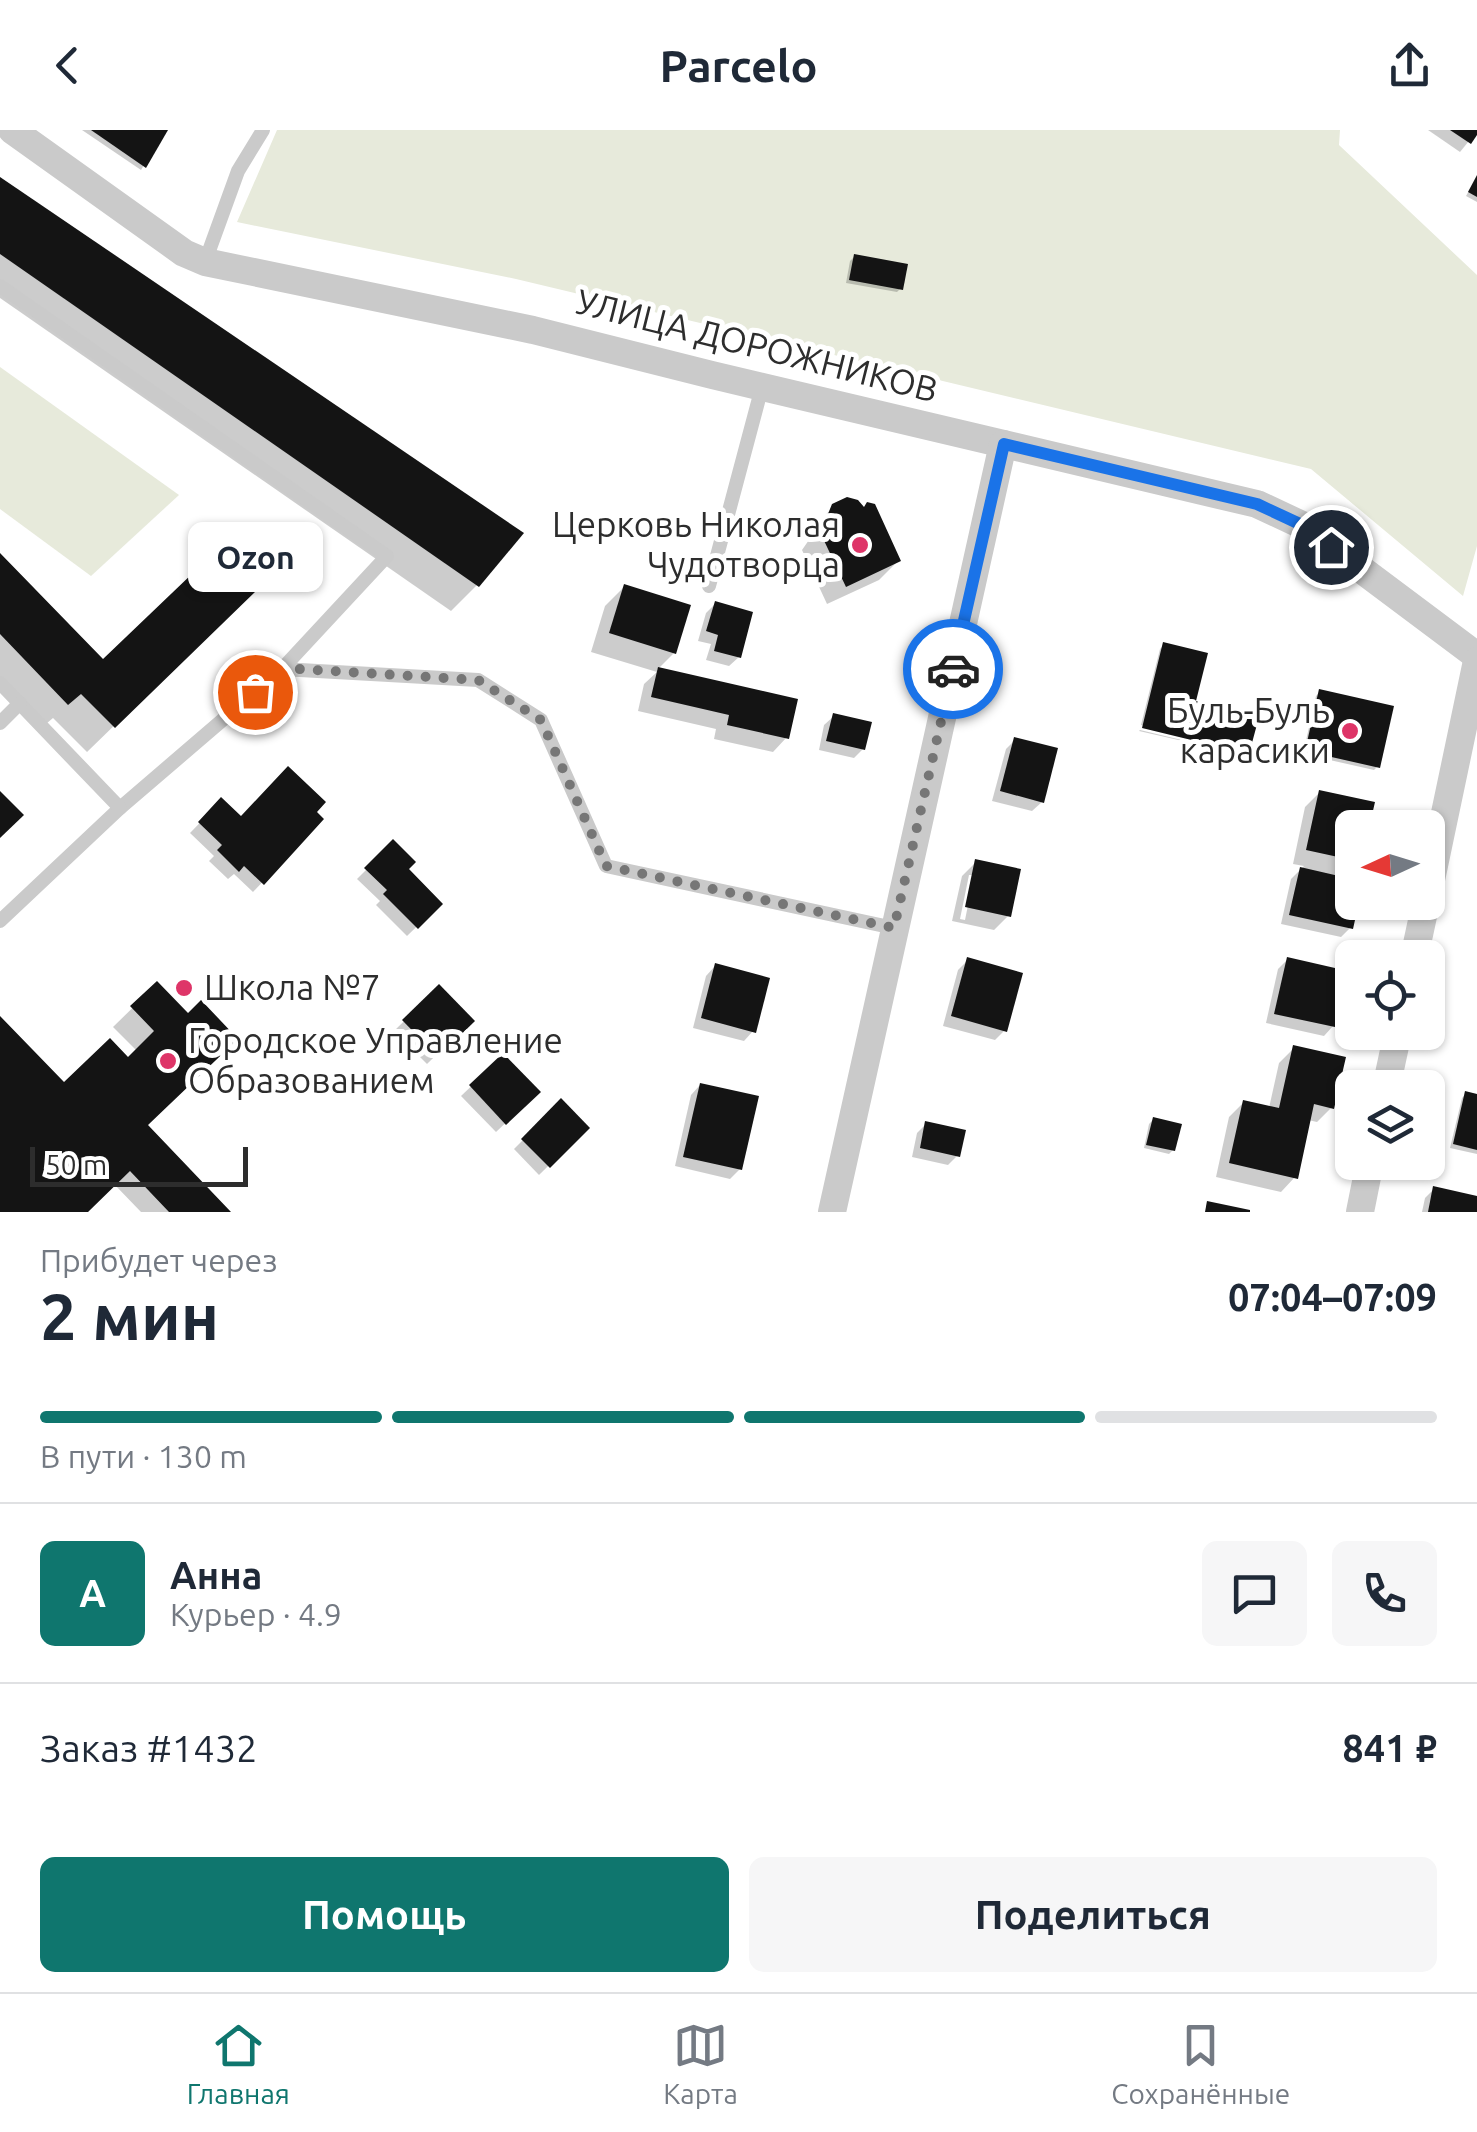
<!DOCTYPE html>
<html lang="ru">
<head>
<meta charset="utf-8">
<style>
  body { margin:0; font-family:Ubuntu,sans-serif; background:#f6f6f7; color:#1f2937; height:100vh; display:flex; flex-direction:column; font-size:38px; white-space:nowrap }
  * { box-sizing:border-box; margin:0 }
  p { font-size:32px; color:#747a83 }
  .icon { flex:none; width:55px; height:55px; fill:none; stroke:currentColor; stroke-width:2; stroke-linecap:round; stroke-linejoin:round }
  .map { position:relative; height:1082px; overflow:hidden }
  .panel { display:flex; flex-direction:column; background:#fff; flex:1 }
  .panel>* { flex:none }
  .needle { width:65px; rotate:266deg }
  .fabs { position:absolute; left:1335px; top:680px; display:grid; gap:20px }
  .fabs a { display:grid; place-items:center; width:110px; height:110px; border-radius:15px; background:#fff; box-shadow:0 2px 8px #0004; font-size:50px }
  .scale { position:absolute; left:30px; bottom:25px; width:218px; box-sizing:border-box; padding-left:10px; border:5px solid #2d2d2d; border-top:0; font-size:28px; line-height:35px; white-space:nowrap; color:#2d2d2d; -webkit-text-stroke:8px #fff; paint-order:stroke }
  .pin { position:absolute; display:grid; place-items:center; width:85px; height:85px; color:#fff; margin:-42px; border:5px solid #fff; border-radius:50%; box-shadow:0 2px 10px #0007 }
  .courier { position:absolute; display:grid; place-items:center; width:100px; height:100px; margin:-50px; border:8px solid #1a73e8; border-radius:50%; background:#fff; color:#222; box-shadow:0 2px 12px #0007 }
  .bubble { position:absolute; height:70px; border-radius:15px; background:#fff; box-shadow:0 2px 8px #0004; font-size:32px; font-weight:700; line-height:70px; text-align:center }
  .headline em { font-style:normal; font-weight:700 }
  .headline div { display:flex; flex-direction:column-reverse }
  .headline { display:flex; align-items:center; justify-content:space-between; height:170px; padding:0 40px }
  h1 { font-size:65px; font-weight:700; line-height:75px }
  .bar { display:grid; grid-template-columns:repeat(4,1fr); gap:15px 10px; align-content:center; height:120px; padding:0 40px }
  .bar i { height:12px; border-radius:8px; background:#e0e1e3 }
  .bar .active { background:#0f766e }
  .bar p { grid-column:span 4 }
  .line { display:flex; align-items:center; gap:25px; padding:0 40px; border-top:2px solid #e0e1e3 }
  .line div { flex:1 }
  .round { display:grid; place-items:center; flex:none; width:105px; height:105px; border-radius:15px; background:#f6f6f7 }
  .button { display:flex; gap:20px; margin-top:auto; padding:20px 40px }
  .button a { flex:1; height:115px; border-radius:15px; background:#0f766e; color:#fff; font-size:40px; font-weight:700; line-height:115px; text-align:center }
  .button a+a { background:#f6f6f7; color:#1f2937 }
  header { display:flex; justify-content:space-between; align-items:center; height:130px; padding:0 40px; background:#fff; font-size:45px; font-weight:700 }
  .tabs { display:flex; justify-content:space-around; align-items:center; height:140px; border-top:2px solid #e0e1e3; background:#fff; font-size:28px; color:#747a83 }
  .tabs a { display:grid; justify-items:center; gap:5px }
  .tabs .active { color:#0f766e }
  .map>svg:first-child { display:block }
  .green { fill:#e7eadb }
  .shadow { fill:#0003; fill-rule:evenodd }
  .building { fill:#141414 }
  .lines { fill:none; stroke-linecap:round; stroke-linejoin:round }
  .service { stroke:#cacaca; stroke-width:14 }
  .minor { stroke:#cacaca; stroke-width:28 }
  .done { stroke:#767676; stroke-width:10; stroke-dasharray:0 18 }
  .route { stroke:#1a73e8; stroke-width:12 }
  .poi-dot { fill:#de3568; stroke:#fff; stroke-width:4 }
  .labels { text-anchor:middle; stroke-width:10; stroke-linejoin:round; paint-order:stroke }
  .street-label { font-size:35px; fill:#2d2d2d; stroke:#fff }
  .poi-label { font-size:35px; fill:#2d2d2d; stroke:#fff; text-anchor:end }
</style>
</head>
<body>
<header><svg class="icon" aria-label="back" viewBox="0 0 24 24"><path d="M15 5l-7 7 7 7"/></svg>Parcelo<svg class="icon" aria-label="share" viewBox="0 0 24 24"><path d="M12 15V3M7 8l5-5 5 5M5 13v7h14v-7"/></svg></header>
<div class="map">
<svg width="1477" height="1082" viewBox="0 0 1477 1082">
  <rect width="100%" height="100%" fill="#fff"/>
  <g class="green">
    <polygon points="277,0 1340,0 1339,15 1477,145 1477,416 1463,466 1311,339 516,149 237,92"/>
    <polygon points="0,237 179,365 91,446 0,379"/>
  </g>
  <g class="shadow">
    <polygon points="82,0 165,0 141,40"/>
    <polygon points="1428,0 1477,0 1477,1 1460,22"/>
    <polygon points="1477,46 1477,72 1466,66"/>
    <polygon points="0,50 477,455 451,481 0,168"/>
    <polygon points="854,127 901,158 897,162 846,153 850,131"/>
    <polygon points="838,372 898,431 879,450 827,474 802,420 811,407 811,400"/>
    <polygon points="0,427 103,532 227,486 87,622 53,588 40,599 0,558"/>
    <polygon points="624,457 674,523 657,540 795,571 787,607 773,622 714,609 716,599 638,581 644,554 657,542 591,522 605,476"/>
    <polygon points="715,474 739,527 729,536 706,530 711,514 698,511 706,483"/>
    <polygon points="1164,515 1193,573 1247,621 1141,595 1160,519"/>
    <polygon points="1320,562 1378,636 1374,640 1303,624 1316,566"/>
    <polygon points="834,586 863,619 854,628 819,620 824,595"/>
    <polygon points="1140,600 1244,625 1139,601"/>
    <polygon points="1015,610 1042,672 1032,681 992,671 1006,619"/>
    <polygon points="1320,662 1352,698 1352,738 1342,749 1352,751 1350,798 1341,807 1281,794 1291,749 1304,736 1293,734 1305,677"/>
    <polygon points="221,671 241,689 313,682 321,690 253,762 234,744 228,749 209,731 214,726 190,703"/>
    <polygon points="393,713 405,740 440,774 407,806 376,775 380,771 357,749"/>
    <path d="M976 732 1008 786 994 800 952 791 962 746ZM969 745H974L965 790 960 789Z"/>
    <polygon points="968,830 1004,901 995,910 943,896 958,840"/>
    <polygon points="1287,830 1333,896 1324,906 1266,893 1278,839"/>
    <polygon points="715,836 753,901 744,911 693,898 706,846"/>
    <polygon points="157,854 188,887 145,995 227,1082 141,1082 114,1054 0,1082 0,889 64,956 127,930 137,921 113,897"/>
    <polygon points="439,857 471,891 427,934 394,901"/>
    <polygon points="1294,918 1332,977 1317,992 1308,990 1295,1047 1281,1062 1216,1047 1229,987 1244,972 1269,978 1279,933"/>
    <polygon points="503,926 538,962 496,1002 461,966"/>
    <polygon points="700,955 740,1039 730,1049 675,1036 691,965"/>
    <polygon points="1466,964 1477,967 1477,1024 1450,1018 1462,968"/>
    <polygon points="561,972 587,998 539,1045 514,1019"/>
    <polygon points="1153,990 1173,1020 1169,1024 1144,1018 1149,994"/>
    <polygon points="926,994 958,1025 948,1035 912,1027 917,1003"/>
    <polygon points="1434,1059 1477,1068 1477,1082 1422,1082 1425,1068"/>
  </g>
  <g class="building">
    <polygon points="91,0 168,0 146,38"/>
    <polygon points="1450,0 1477,0 1477,5 1471,14"/>
    <polygon points="1477,45 1477,67 1468,62"/>
    <polygon points="0,47 524,403 479,457 0,124"/>
    <polygon points="854,124 908,134 903,160 849,150"/>
    <polygon points="847,367 858,370 864,377 867,372 875,374 901,431 846,457 819,400 822,392 829,393 828,384 832,374"/>
    <polygon points="218,419 257,460 115,598 81,564 68,575 0,504 0,423 103,529"/>
    <polygon points="624,454 691,475 676,524 609,503"/>
    <polygon points="715,471 753,482 741,528 714,521 718,505 706,501"/>
    <polygon points="1163,512 1208,523 1196,571 1259,587 1249,624 1142,598"/>
    <polygon points="658,537 798,569 789,609 727,595 729,585 651,567"/>
    <polygon points="1319,559 1394,576 1380,638 1305,621"/>
    <polygon points="833,583 872,592 865,620 826,611"/>
    <polygon points="1014,607 1058,618 1044,673 1000,661"/>
    <polygon points="288,636 326,672 317,682 324,689 264,755 244,736 239,742 217,720 222,715 198,692 221,667 241,686"/>
    <polygon points="1319,660 1375,672 1369,698 1352,698 1352,730 1306,720"/>
    <polygon points="0,661 24,685 0,708"/>
    <polygon points="393,709 416,732 409,739 443,774 418,799 383,764 387,760 364,738"/>
    <polygon points="975,729 1021,739 1011,787 965,777"/>
    <polygon points="1300,737 1352,749 1352,772 1359,772 1353,799 1289,785"/>
    <polygon points="967,827 1023,843 1007,902 951,886"/>
    <polygon points="1287,827 1348,841 1335,897 1274,884"/>
    <polygon points="715,833 770,848 756,903 701,888"/>
    <polygon points="157,851 188,883 201,870 238,909 148,995 231,1082 169,1082 130,1041 88,1082 0,1082 0,886 64,952 110,908 128,927 154,901 130,876"/>
    <polygon points="439,854 475,891 438,927 402,890"/>
    <polygon points="1293,915 1346,927 1334,979 1314,974 1298,1049 1229,1033 1243,970 1279,978"/>
    <polygon points="503,923 541,962 506,995 469,955"/>
    <polygon points="700,953 759,966 742,1040 683,1027"/>
    <polygon points="1465,961 1477,964 1477,1020 1453,1014"/>
    <polygon points="561,968 590,998 550,1038 521,1009"/>
    <polygon points="1153,987 1182,994 1175,1021 1146,1015"/>
    <polygon points="925,991 966,1000 960,1027 920,1018"/>
    <polygon points="1433,1056 1477,1066 1477,1082 1428,1082"/>
    <polygon points="1207,1071 1250,1080 1250,1082 1205,1082"/>
  </g>
  <g class="lines">
    <g class="service">
      <polyline points="205,132 238,41 263,0"/>
      <polyline points="0,156 387,426 282,539 120,678 0,791"/>
      <polyline points="709,456 762,257"/>
      <polyline points="282,539 478,550 541,590 606,736 894,798"/>
      <polyline points="0,553 120,678"/>
      <polyline points="0,593 20,573"/>
    </g>
    <g class="minor">
      <polyline points="12,0 184,123 205,132 533,200 712,245 1257,374 1302,395 1477,526"/>
      <polyline points="1428,764 1477,531"/>
      <polyline points="1414,828 1426,772"/>
      <polyline points="1386,958 1398,902"/>
      <polyline points="832,1082 1003,314"/>
      <polyline points="1360,1082 1370,1032"/>
    </g>
  </g>
  <g class="lines">
    <polyline class="done" points="255,562 282,538 478,550 541,590 606,736 894,798 953,539"/>
    <polyline class="route" points="953,539 1004,314 1257,374 1302,395 1331,417"/>
  </g>
  <g class="poi-dot">
    <circle cx="860" cy="415" r="10"/>
    <circle cx="1350" cy="601" r="10"/>
    <circle cx="184" cy="858" r="10"/>
    <circle cx="168" cy="931" r="10"/>
  </g>
  <g class="labels">
    <g class="street-label">
      <text transform="translate(757 216) rotate(14)" y="12">УЛИЦА ДОРОЖНИКОВ</text>
    </g>
    <g class="poi-label">
      <text x="840" y="407">Церковь Николая<tspan x="840" dy="40">Чудотворца</tspan></text>
      <text x="1330" y="593">Буль-Буль<tspan x="1330" dy="40">карасики</tspan></text>
      <text x="204" y="870" text-anchor="start">Школа №7</text>
      <text x="188" y="923" text-anchor="start">Городское Управление<tspan x="188" dy="40">Образованием</tspan></text>
    </g>
  </g>
</svg>
<div class="fabs">
<a><svg class="needle" viewBox="-14 -14 28 28"><path d="M0-13l5 13h-10z" fill="#e53935"/><path d="M0 13l5-13h-10z" fill="#747a83"/></svg></a>
<a><svg class="icon" aria-label="locate" viewBox="0 0 24 24"><circle cx="12" cy="12" r="6"/><path d="M12 2v4M12 18v4M2 12h4M18 12h4"/></svg></a>
<a><svg class="icon" aria-label="layers" viewBox="0 0 24 24"><path d="M12 4l9 5-9 5-9-5zM3 14l9 5 9-5"/></svg></a>
</div>
<div class="scale">50 m</div>
<div class="pin" style="left:255px;top:562px;background:#ea580c"><svg class="icon" aria-label="bag" viewBox="0 0 24 24"><path d="M5 8h14l-1 12H6zM9 8a3 3 0 0 1 6 0"/></svg></div>
<div class="pin" style="left:1331px;top:417px;background:#1f2937"><svg class="icon" aria-label="home" viewBox="0 0 24 24"><path d="M3 11l9-7 9 7M6 9v11h12V9"/></svg></div>
<div class="courier" style="left:953px;top:539px"><svg class="icon" aria-label="car" viewBox="0 0 24 24"><path d="M5 17H2v-5l4-1 3-4h7l3 4 3 1v5h-3M9 17h6M6 11h13"/><circle cx="7" cy="17" r="2"/><circle cx="17" cy="17" r="2"/></svg></div>
<div class="bubble" style="left:188px;top:392px;width:135px">Ozon</div>
</div>
<section class="panel">
<div class="headline"><div><h1>2 мин</h1><p>Прибудет через</p></div><em>07:04–07:09</em></div>
<div class="bar"><i class="active"></i><i class="active"></i><i class="active"></i><i></i><p>В пути · 130 m</p></div>
<div class="line" style="height:180px"><b class="round" style="background:#0f766e;color:#fff">А</b><div><b>Анна</b><p>Курьер · 4.9</p></div><a class="round"><svg class="icon" aria-label="chat" viewBox="0 0 24 24"><path d="M4 5h16v11H9l-5 4z"/></svg></a><a class="round"><svg class="icon" aria-label="phone" viewBox="0 0 24 24"><path d="M5 4h4l2 5-3 2q2 4 5 5l2-3 5 2v4C11 20 4 13 5 4z"/></svg></a></div>
<div class="line" style="height:130px"><div>Заказ #1432</div><b>841 ₽</b></div>
<div class="button"><a>Помощь</a><a>Поделиться</a></div>
</section>
<nav class="tabs">
<a class="active"><svg class="icon" aria-label="home" viewBox="0 0 24 24"><path d="M3 11l9-7 9 7M6 9v11h12V9"/></svg>Главная</a>
<a><svg class="icon" aria-label="map" viewBox="0 0 24 24"><path d="M3 6l6-2 6 2 6-2v14l-6 2-6-2-6 2zM9 4v14M15 6v14"/></svg>Карта</a>
<a><svg class="icon" aria-label="saved" viewBox="0 0 24 24"><path d="M7 4h10v16l-5-4-5 4z"/></svg>Сохранённые</a>
</nav>
</body>
</html>
